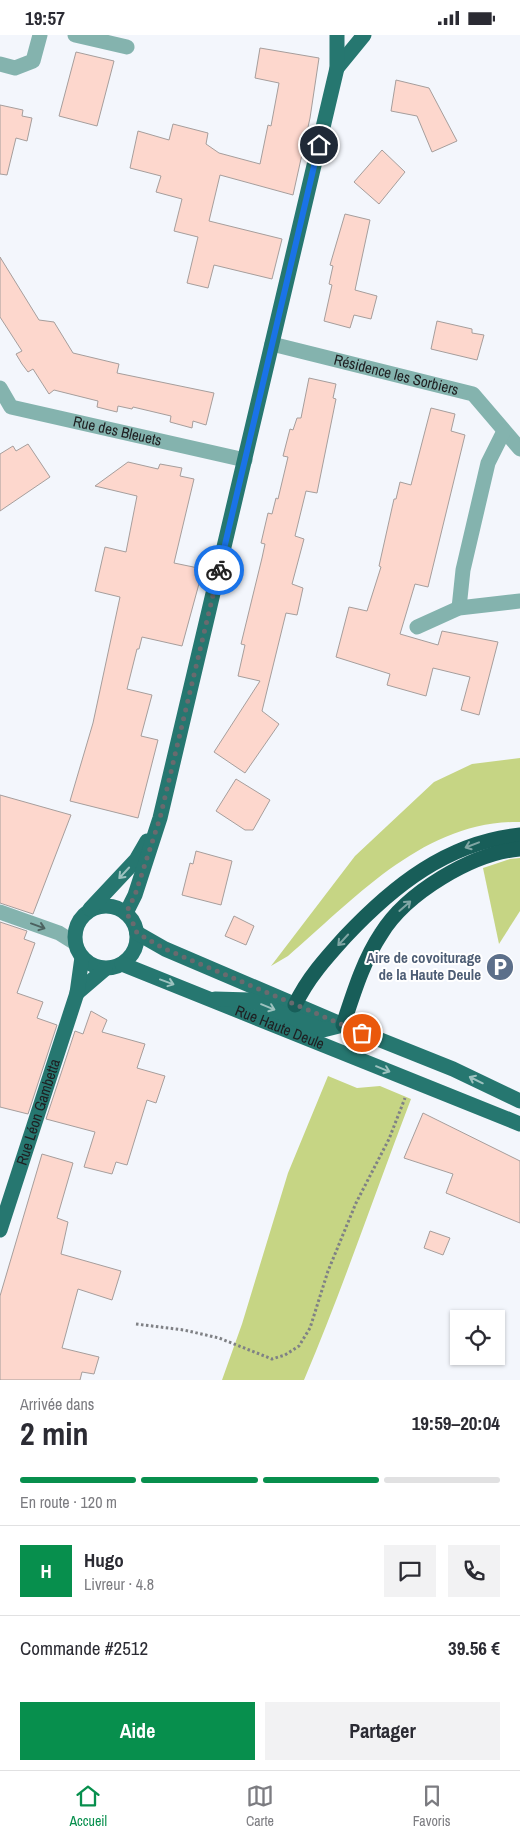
<!DOCTYPE html>
<html lang="fr">
<head>
<meta charset="utf-8">
<style>
  body { margin:0; font-family:"Archivo Narrow",sans-serif; background:#f2f2f3; color:#2b2b33; height:100vh; display:flex; flex-direction:column; font-size:19px; white-space:nowrap }
  * { box-sizing:border-box; margin:0 }
  p { font-size:16px; color:#7c7c81 }
  .icon { flex:none; width:28px; height:28px; fill:none; stroke:currentColor; stroke-width:2; stroke-linecap:round; stroke-linejoin:round }
  .map { position:relative; height:1345px; overflow:hidden }
  .sheet { display:flex; flex-direction:column; background:#fff; flex:1 }
  .sheet>* { flex:none }
  .buttons { position:absolute; left:450px; top:1275px; display:grid; gap:10px }
  .buttons a { display:grid; place-items:center; width:55px; height:55px; border-radius:0px; background:#fff; box-shadow:0 1px 4px #0004; font-size:25px }
  .pin { position:absolute; display:grid; place-items:center; width:42px; height:42px; color:#fff; margin:-21px; border:2px solid #fff; border-radius:50%; box-shadow:0 1px 5px #0007 }
  .courier { position:absolute; display:grid; place-items:center; width:50px; height:50px; margin:-25px; border:4px solid #1a73e8; border-radius:50%; background:#fff; color:#222; box-shadow:0 1px 6px #0007 }
  .head em { font-style:normal; font-weight:800 }
  .head div { display:flex; flex-direction:column-reverse }
  .head { display:flex; align-items:center; justify-content:space-between; height:85px; padding:0 20px }
  h1 { font-size:32px; font-weight:800; line-height:38px }
  .bar { display:grid; grid-template-columns:repeat(4,1fr); gap:8px 5px; align-content:center; height:60px; padding:0 20px }
  .bar i { height:6px; border-radius:4px; background:#e1e1e2 }
  .bar .current { background:#078f4d }
  .bar p { grid-column:span 4 }
  .line { display:flex; align-items:center; gap:12px; padding:0 20px; border-top:1px solid #e1e1e2 }
  .line div { flex:1 }
  .round { display:grid; place-items:center; flex:none; width:52px; height:52px; border-radius:0px; background:#f2f2f3 }
  .cta { display:flex; gap:10px; margin-top:auto; padding:10px 20px }
  .cta a { flex:1; height:58px; border-radius:0px; background:#078f4d; color:#fff; font-size:20px; font-weight:800; line-height:58px; text-align:center }
  .cta a+a { background:#f2f2f3; color:#2b2b33 }
  .status { display:flex; justify-content:space-between; align-items:center; height:35px; padding:0 25px; background:#fff; direction:ltr }
  .status svg { height:14px; fill:currentColor }
  .tabs { display:flex; justify-content:space-around; align-items:center; height:70px; border-top:1px solid #e1e1e2; background:#fff; font-size:14px; color:#7c7c81 }
  .tabs a { display:grid; justify-items:center; gap:2px }
  .tabs .current { color:#078f4d }
  .map>svg:first-child { display:block }
  .green { fill:#c6d584 }
  .building { fill:#fdd7cd; stroke:#a69e9c }
  .lines { fill:none; stroke-linecap:round; stroke-linejoin:round }
  .path { stroke:#7f8185; stroke-width:3; stroke-dasharray:2.5 2.5; stroke-linecap:butt }
  .minor { stroke:#84b3ae; stroke-width:15 }
  .major { stroke:#267770; stroke-width:15 }
  .highway { stroke:#185e59; stroke-width:15 }
  .oneway { stroke:#80a6a4 }
  .oneway2 { stroke:#9dc2bf }
  .oneway3 { stroke:#4c6260 }
  .done { stroke:#696a6e; stroke-width:5; stroke-dasharray:0 9 }
  .route { stroke:#1a73e8; stroke-width:6 }
  .labels { text-anchor:middle; stroke-width:4; stroke-linejoin:round; paint-order:stroke }
  .street-label { font-size:15px; fill:#1e1f21; stroke:#fff }
  .service-label { font-size:15px; font-weight:bold; fill:#4e5e75; stroke:#fff; text-anchor:end }
</style>
</head>
<body>
<div class="status"><b>19:57</b><svg viewBox="0 0 49 12"><path d="M0 12V9h3v3zM5 12V6h3v6zM10 12V3h3v9zM15 12V0h3v12zM26 1h20v11H26zM47 4h2v5h-2z"/></svg></div>
<div class="map">
<svg width="520" height="1345" viewBox="0 0 520 1345">
  <rect width="100%" height="100%" fill="#f3f6fc"/>
  <g class="green">
    <path d="M520 723V787C424 785 355 864 288 921L271 931 355 821 434 747 472 729Z"/>
    <polygon points="520,823 520,876 499,909 483,833 510,824"/>
    <path d="M328 1041 357 1053 380 1051 411 1064C375 1158 343 1253 304 1345H222L242 1289 288 1138Z"/>
  </g>
  <g class="building">
    <polygon points="260,13 319,23 310,83 293,160 220,140 209,186 282,204 272,244 214,230 208,253 187,248 198,202 174,196 182,164 156,157 161,141 130,133 138,96 169,105 173,89 208,98 206,109 219,118 260,129 268,90 271,91 279,48 255,43"/>
    <polygon points="76,17 114,26 97,91 59,81"/>
    <polygon points="396,45 429,53 457,106 432,117 417,81 391,76"/>
    <polygon points="0,70 23,75 22,81 32,83 27,106 16,103 7,140 0,139"/>
    <polygon points="382,115 405,137 379,169 354,147"/>
    <polygon points="345,179 370,185 355,255 377,261 371,284 354,280 350,293 324,286 332,250 329,249 333,231 330,230"/>
    <polygon points="0,222 39,285 54,287 73,318 119,329 117,338 214,358 206,390 193,386 192,393 170,387 171,381 133,372 132,374 118,371 117,377 97,372 98,366 54,355 49,359 33,334 28,337 22,329 16,319 22,316 0,282"/>
    <polygon points="437,286 472,294 472,298 484,300 477,325 431,314"/>
    <polygon points="309,343 336,349 333,363 336,364 317,458 306,456 295,501 304,504 292,549 303,553 297,580 286,578 262,676 279,689 245,738 214,717 260,646 238,641 245,610 241,609 262,523 265,509 261,508 268,478 272,479 276,463 278,464 288,422 283,421 290,394 293,395 297,383 301,383"/>
    <polygon points="431,373 455,379 451,396 465,400 428,552 415,549 400,599 438,610 442,596 498,607 479,680 461,675 470,642 433,633 426,661 387,650 390,639 336,622 349,572 367,576 381,532 379,531 394,464 396,464 400,447 411,450"/>
    <polygon points="28,409 50,442 0,476 0,419 13,411 16,416"/>
    <polygon points="128,427 158,434 160,429 182,433 180,441 194,444 174,528 203,534 182,611 142,602 139,614 137,614 127,654 152,660 141,701 158,705 138,783 70,766 93,688 120,562 95,556 105,512 126,517 137,461 95,451"/>
    <polygon points="236,744 270,765 253,795 245,795 216,776"/>
    <polygon points="0,760 71,780 33,879 0,868"/>
    <polygon points="196,816 232,826 221,870 182,860 190,828 193,829"/>
    <polygon points="234,881 254,891 246,910 225,901"/>
    <polygon points="0,887 27,896 24,904 35,908 17,958 43,967 37,983 57,990 28,1079 0,1072"/>
    <polygon points="91,976 107,985 102,997 145,1009 137,1033 165,1041 156,1068 147,1065 127,1130 116,1127 112,1139 84,1132 95,1097 46,1084 75,996 83,999"/>
    <polygon points="423,1078 520,1126 520,1188 446,1158 453,1139 404,1123"/>
    <polygon points="42,1119 73,1128 57,1183 68,1187 61,1219 121,1236 112,1265 78,1254 62,1313 99,1322 94,1339 82,1337 80,1345 0,1345 0,1261"/>
    <polygon points="430,1196 450,1203 443,1220 424,1213"/>
  </g>
  <g class="lines">
    <polyline class="path" points="136,1289 184,1295 219,1303 272,1324 285,1320 299,1311 310,1293 328,1236 356,1168 389,1104 405,1063"/>
    <g class="minor">
      <polyline points="75,0 127,12"/>
      <polyline points="0,29 15,33 33,26 40,0"/>
      <path id="s1" d="M272 309 473 359 520 414"/>
      <path id="s2" d="M0 353 11 372 245 425"/>
      <polyline points="459,573 463,535 488,428 504,396"/>
      <polyline points="417,592 459,573 520,566"/>
      <polyline points="0,877 59,898 75,908"/>
    </g>
    <g class="major">
      <polyline points="337,33 364,0"/>
      <circle cx="106" cy="902" r="31"/>
      <polyline points="90,874 136,825 147,806"/>
      <polyline points="126,878 135,860 160,783 337,33 337,0"/>
      <polyline points="137,898 165,914 343,990 453,1034 520,1066"/>
      <path id="s3" d="M122 929 520 1089"/>
      <polyline points="77,958 105,934"/>
      <polyline points="215,964 250,965 323,995 343,990"/>
      <path id="s4" d="M0 1195 77 958 82 922"/>
    </g>
    <g class="highway">
      <path d="M295 970C307 944 326 923 345 902 393 851 448 807 520 800"/>
      <path d="M343 990C353 960 363 926 381 899 406 858 472 818 520 814"/>
    </g>
  </g>
  <defs><path id="oneway-shaft" d="M-6 0H5M1.5-3L5.5 0L1.5 3" fill="none" stroke-width="1.6" stroke-linecap="round" stroke-linejoin="round" transform="scale(1.25)"/></defs>
  <g class="oneway">
    <use href="#oneway-shaft" transform="translate(472 810) rotate(159)"/>
    <use href="#oneway-shaft" transform="translate(405 871) rotate(-41)"/>
    <use href="#oneway-shaft" transform="translate(343 905) rotate(133)"/>
  </g>
  <g class="oneway2">
    <use href="#oneway-shaft" transform="translate(124 838) rotate(133)"/>
    <use href="#oneway-shaft" transform="translate(167 947) rotate(20)"/>
    <use href="#oneway-shaft" transform="translate(268 972) rotate(22)"/>
    <use href="#oneway-shaft" transform="translate(383 1034) rotate(22)"/>
    <use href="#oneway-shaft" transform="translate(476 1045) rotate(-154)"/>
  </g>
  <use class="oneway3" href="#oneway-shaft" transform="translate(38 891) rotate(20)"/>
  <g class="lines">
    <polyline class="done" points="219,535 160,783 135,860 126,878 132,886 137,898 165,914 362,998"/>
    <polyline class="route" points="219,535 319,110"/>
  </g>
  <defs>
    <symbol id="parking-disc" viewBox="-11 -11 22 22"><circle r="9.5" fill="#5c6f8a" stroke="#fff"/><path d="M-3.5-5.5H1a3.5 3.5 0 0 1 0 7H-1V5.5H-3.5ZM-1-3.4V-.6H.8a1.4 1.4 0 0 0 0-2.8Z" fill="#fff"/></symbol>
  </defs>
  <g fill-rule="evenodd">
    <use href="#parking-disc" x="484" y="916" width="32" height="32"/>
  </g>
  <g class="labels">
    <g class="street-label">
      <text dy="5" stroke="none"><textPath href="#s1" startOffset="128">Résidence les Sorbiers</textPath></text>
      <text dy="5" stroke="none"><textPath href="#s2" startOffset="131">Rue des Bleuets</textPath></text>
      <text dy="5" stroke="none"><textPath href="#s3" startOffset="170">Rue Haute Deule</textPath></text>
      <text dy="5" stroke="none"><textPath href="#s4" startOffset="124">Rue Léon Gambetta</textPath></text>
    </g>
    <g class="service-label">
      <text x="481" y="928">Aire de covoiturage<tspan x="481" dy="17">de la Haute Deule</tspan></text>
    </g>
  </g>
</svg>
<div class="buttons">
<a><svg class="icon" aria-label="locate" viewBox="0 0 24 24"><circle cx="12" cy="12" r="6"/><path d="M12 2v4M12 18v4M2 12h4M18 12h4"/></svg></a>
</div>
<div class="pin" style="left:362px;top:998px;background:#ea580c"><svg class="icon" aria-label="bag" viewBox="0 0 24 24"><path d="M5 8h14l-1 12H6zM9 8a3 3 0 0 1 6 0"/></svg></div>
<div class="pin" style="left:319px;top:110px;background:#1f2937"><svg class="icon" aria-label="home" viewBox="0 0 24 24"><path d="M3 11l9-7 9 7M6 9v11h12V9"/></svg></div>
<div class="courier" style="left:219px;top:535px"><svg class="icon" aria-label="bike" viewBox="0 0 24 24"><circle cx="6" cy="16" r="4"/><circle cx="18" cy="16" r="4"/><path d="M6 16l4-8h5l3 8M10 8l3 8H6M13 5h3"/></svg></div>
</div>
<section class="sheet">
<div class="head"><div><h1>2 min</h1><p>Arrivée dans</p></div><em>19:59–20:04</em></div>
<div class="bar"><i class="current"></i><i class="current"></i><i class="current"></i><i></i><p>En route · 120 m</p></div>
<div class="line" style="height:90px"><b class="round" style="background:#078f4d;color:#fff">H</b><div><b>Hugo</b><p>Livreur · 4.8</p></div><a class="round"><svg class="icon" aria-label="chat" viewBox="0 0 24 24"><path d="M4 5h16v11H9l-5 4z"/></svg></a><a class="round"><svg class="icon" aria-label="phone" viewBox="0 0 24 24"><path d="M5 4h4l2 5-3 2q2 4 5 5l2-3 5 2v4C11 20 4 13 5 4z"/></svg></a></div>
<div class="line" style="height:65px"><div>Commande #2512</div><b>39.56 €</b></div>
<div class="cta"><a>Aide</a><a>Partager</a></div>
</section>
<nav class="tabs">
<a class="current"><svg class="icon" aria-label="home" viewBox="0 0 24 24"><path d="M3 11l9-7 9 7M6 9v11h12V9"/></svg>Accueil</a>
<a><svg class="icon" aria-label="map" viewBox="0 0 24 24"><path d="M3 6l6-2 6 2 6-2v14l-6 2-6-2-6 2zM9 4v14M15 6v14"/></svg>Carte</a>
<a><svg class="icon" aria-label="saved" viewBox="0 0 24 24"><path d="M7 4h10v16l-5-4-5 4z"/></svg>Favoris</a>
</nav>
</body>
</html>
